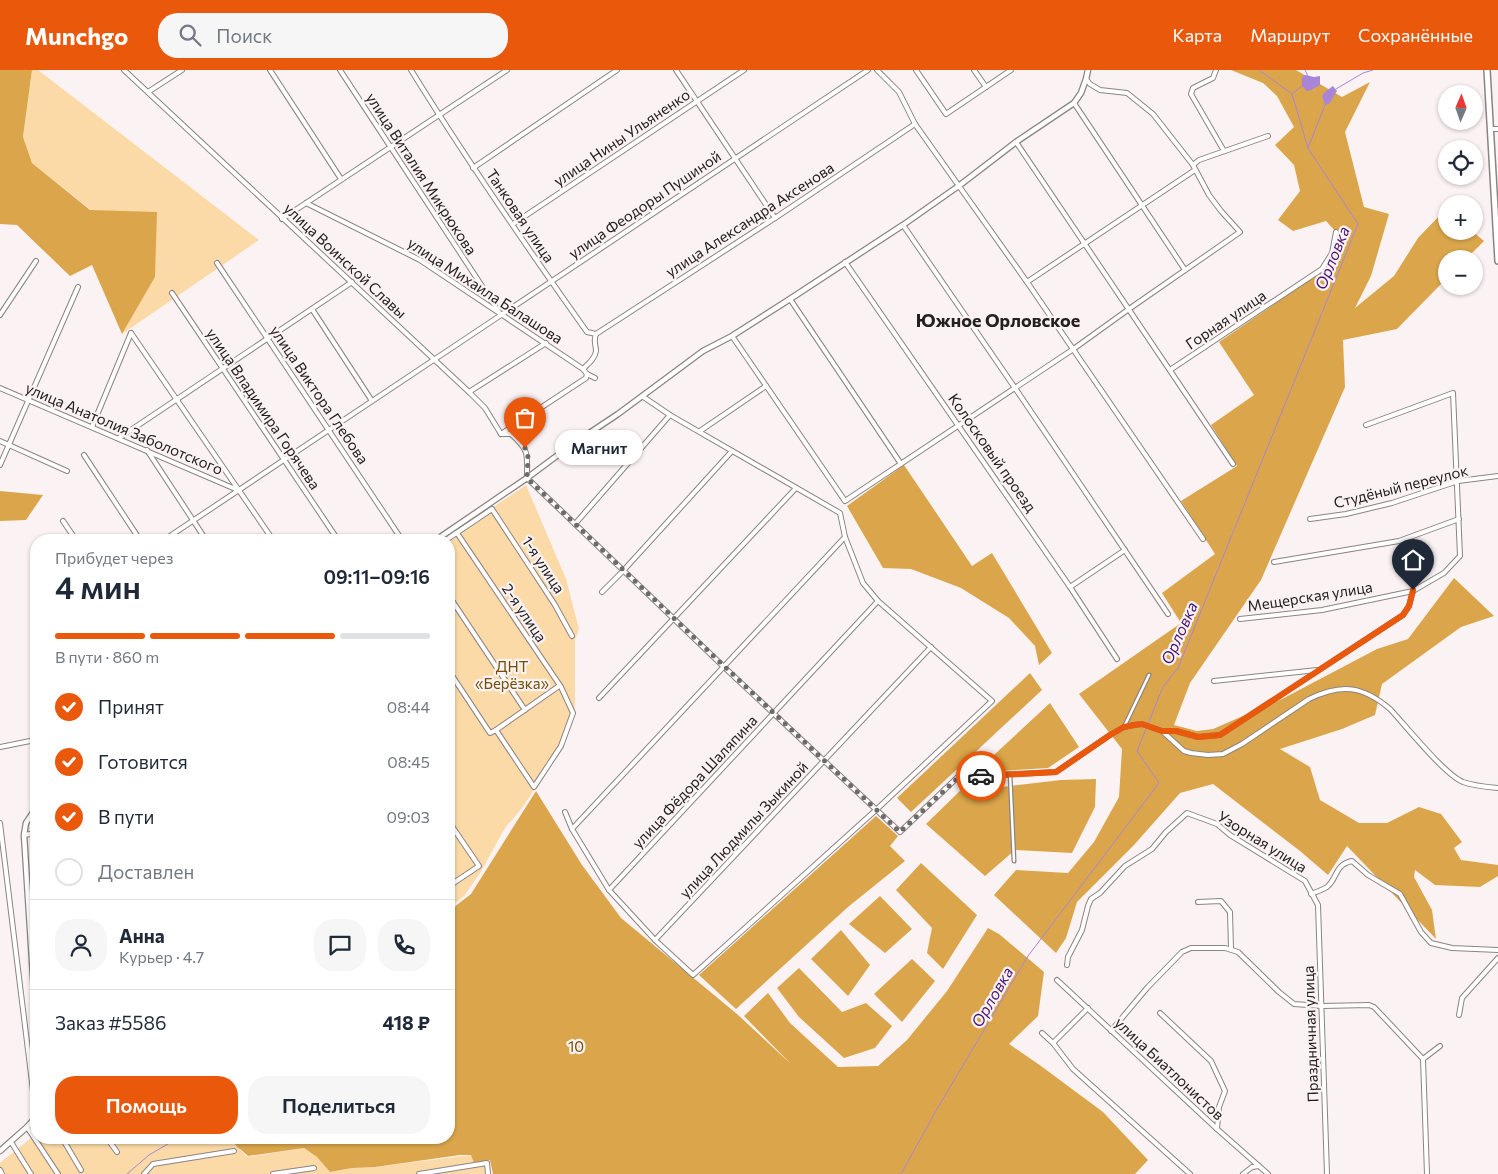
<!DOCTYPE html>
<html lang="ru">
<head>
<meta charset="utf-8">
<style>
  body { margin:0; font-family:Commissioner,sans-serif; background:#f6f6f7; color:#1f2937; height:100vh; display:flex; flex-direction:column; font-size:19px; white-space:nowrap }
  * { box-sizing:border-box; margin:0 }
  p { font-size:16px; color:#747a83 }
  .icon { flex:none; width:28px; height:28px; fill:none; stroke:currentColor; stroke-width:2; stroke-linecap:round; stroke-linejoin:round }
  .map { position:relative; flex:1; overflow:hidden }
  .panel { position:absolute; left:30px; top:464px; width:425px; height:610px; display:flex; flex-direction:column; background:#fff; border-radius:20px; box-shadow:0 1px 4px #0004 }
  .panel>* { flex:none }
  .needle { width:32px; rotate:2deg }
  .controls { position:absolute; left:1438px; top:15px; display:grid; gap:10px }
  .controls a { display:grid; place-items:center; width:45px; height:45px; border-radius:50%; background:#fff; box-shadow:0 1px 4px #0004; font-size:25px }
  .pin { position:absolute; display:grid; place-items:center; width:42px; height:42px; color:#fff; margin:-51px -21px; border-radius:50% 50% 50% 0; rotate:-45deg; box-shadow:0 0 5px #0007 }
  .pin .icon { rotate:45deg }
  .courier { position:absolute; display:grid; place-items:center; width:50px; height:50px; margin:-25px; border:4px solid #ea580c; border-radius:50%; background:#fff; color:#222; box-shadow:0 1px 6px #0007 }
  .bubble { position:absolute; height:35px; border-radius:18px; background:#fff; box-shadow:0 1px 4px #0004; font-size:16px; font-weight:600; line-height:35px; text-align:center }
  .head em { font-style:normal; font-weight:600 }
  .head div { display:flex; flex-direction:column-reverse }
  .head { display:flex; align-items:center; justify-content:space-between; height:85px; padding:0 25px }
  h1 { font-size:32px; font-weight:600; line-height:38px }
  .bar { display:grid; grid-template-columns:repeat(4,1fr); gap:8px 5px; align-content:center; height:60px; padding:0 25px }
  .bar i { height:6px; border-radius:4px; background:#e0e1e3 }
  .bar .current { background:#ea580c }
  .bar p { grid-column:span 4 }
  .line { display:flex; align-items:center; gap:12px; padding:0 25px; border-top:1px solid #e0e1e3 }
  .line div { flex:1 }
  .round { display:grid; place-items:center; flex:none; width:52px; height:52px; border-radius:20px; background:#f6f6f7 }
  ol { padding:0 25px; list-style:none }
  li { display:flex; align-items:center; gap:15px; height:55px }
  li p { margin-inline-start:auto }
  li .icon { padding:5px; border-radius:50%; background:#ea580c; color:#fff; stroke-width:4 }
  li:last-child { color:#747a83 }
  li i { width:28px; height:28px; border:2px solid #e0e1e3; border-radius:50% }
  .primary-button { display:flex; gap:10px; margin-top:auto; padding:10px 25px }
  .primary-button a { flex:1; height:58px; border-radius:20px; background:#ea580c; color:#fff; font-size:20px; font-weight:600; line-height:58px; text-align:center }
  .primary-button a+a { background:#f6f6f7; color:#1f2937 }
  header { display:flex; align-items:center; gap:30px; box-sizing:border-box; height:70px; padding:0 25px; background:#ea580c; color:#fff }
  header strong { font-size:24px }
  nav { display:flex; gap:28px; margin-inline-start:auto; font-size:18px }
  .search { width:350px; height:45px; background:#f6f6f7; display:flex; align-items:center; gap:12px; box-sizing:border-box; padding:0 18px; border-radius:20px; color:#747a83; font-size:19px }
  .map>svg:first-child { display:block }
  .green { fill:#fbdaa7 }
  .forest { fill:#dba64b }
  .water { fill:#a885d7 }
  .lines { fill:none; stroke-linecap:round; stroke-linejoin:round }
  .stream { stroke:#a885d7; stroke-width:1 }
  .pedestrian-casing { stroke:#8c8484; stroke-width:5 }
  .minor-casing { stroke:#8c8484; stroke-width:6 }
  .tertiary-casing { stroke:#8c8484; stroke-width:7 }
  .secondary-casing { stroke:#8c8484; stroke-width:8 }
  .pedestrian { stroke:#fff; stroke-width:2.5 }
  .minor { stroke:#fff; stroke-width:4 }
  .tertiary { stroke:#fff; stroke-width:4.5 }
  .secondary { stroke:#fff; stroke-width:5 }
  .done { stroke:#6f6a6a; stroke-width:5; stroke-dasharray:0 9 }
  .route { stroke:#ea580c; stroke-width:6 }
  .labels { text-anchor:middle; stroke-width:4.5; stroke-linejoin:round; paint-order:stroke }
  .street-label { font-size:15px; fill:#232021; stroke:#fbf2f3 }
  .park-label { font-size:15px; fill:#724f05; stroke:#fbf2f3 }
  .water-label { font-size:16px; font-style:italic; fill:#491477; stroke:#fbf2f3 }
  .quarter-label { font-size:18px; font-weight:bold; fill:#232021; stroke:#fbf2f3 }
</style>
</head>
<body>
<header>
<strong>Munchgo</strong>
<div class="search"><svg class="icon" aria-label="search" viewBox="0 0 24 24"><circle cx="10" cy="10" r="6"/><path d="M15 15l6 6"/></svg>Поиск</div>
<nav><a>Карта</a><a>Маршрут</a><a>Сохранённые</a></nav>
</header>
<div class="map">
<svg width="1498" height="1104" viewBox="0 0 1498 1104">
  <rect width="100%" height="100%" fill="#fbf2f3"/>
  <g class="green">
    <polygon points="32,0 38,0 259,170 122,264 155,207 91,140 32,93 23,68"/>
    <polygon points="526,415 566,509 579,559 575,570 575,641 563,677 522,738 505,758 480,803 464,826 449,838 449,470 445,470"/>
    <polygon points="36,1064 36,1068 182,1068 184,1069 229,1068 247,1087 304,1078 317,1087 330,1102 352,1098 375,1097 471,1085 490,1090 491,1104 0,1104 0,1093"/>
  </g>
  <g class="forest">
    <polygon points="0,0 32,0 23,67 32,93 90,140 157,142 155,207 122,264 92,195 70,206 17,155 0,154"/>
    <polygon points="1231,0 1296,0 1342,27 1370,12 1345,62 1364,137 1389,144 1371,206 1355,238 1394,206 1418,168 1445,140 1446,141 1446,161 1472,161 1484,171 1466,189 1446,189 1446,209 1397,259 1343,270 1345,317 1261,510 1190,613 1174,655 1197,661 1213,659 1282,629 1377,579 1408,569 1454,508 1494,546 1461,557 1382,614 1375,645 1342,659 1280,679 1310,697 1320,730 1359,753 1387,753 1419,737 1441,744 1462,772 1454,778 1461,790 1498,795 1498,806 1480,817 1435,815 1415,800 1414,807 1432,840 1436,869 1347,776 1328,805 1300,781 1213,714 1180,723 1134,775 1077,832 1066,868 1056,883 994,825 1016,800 1068,803 1094,772 1119,727 1122,679 1079,624 1181,553 1162,523 1215,484 1181,431 1237,396 1211,355 1254,325 1219,272 1324,200 1334,184 1336,162 1326,151 1293,161 1278,150 1300,121 1294,95 1275,75 1294,57 1277,26 1263,13"/>
    <polygon points="904,395 972,496 992,483 1052,583 1039,595 1035,576 1009,548 961,518 911,499 883,498 847,436"/>
    <polygon points="0,421 43,425 26,450 0,451"/>
    <polygon points="1030,603 1042,620 911,742 897,728"/>
    <polygon points="1050,633 1079,677 1048,698 984,702 981,697"/>
    <polygon points="1096,709 1095,737 1072,783 1015,780 985,806 926,754 966,715 1002,717 1061,710"/>
    <polygon points="536,721 582,795 621,848 737,944 791,994 744,946 768,923 790,953 838,997 878,996 907,970 947,921 988,858 999,864 1044,902 1038,946 1009,974 1041,996 1103,1042 1148,1090 1135,1104 493,1104 490,1090 474,1093 471,1085 460,1085 375,1097 352,1098 330,1102 317,1087 304,1078 248,1086 240,1079 238,1078 230,1068 449,1068 449,841 471,824"/>
    <polygon points="876,746 898,766 890,776 905,791 848,837 736,939 699,905"/>
    <polygon points="921,793 977,845 943,899 927,883 932,858 896,820"/>
    <polygon points="880,826 912,859 885,883 849,854"/>
    <polygon points="841,860 870,895 848,926 811,889"/>
    <polygon points="912,889 935,911 902,952 874,924"/>
    <polygon points="799,898 842,942 866,933 892,956 875,978 844,988 799,947 777,918"/>
  </g>
  <g class="water">
    <polygon points="1305,5 1314,7 1320,6 1320,15 1311,20 1307,21 1302,16 1302,7"/>
    <polygon points="1333,16 1337,21 1329,34 1325,35 1322,26 1326,21"/>
  </g>
  <g class="lines">
    <g class="stream">
      <polyline points="1305,0 1308,6"/>
      <polyline points="1336,19 1363,3 1373,0"/>
      <polyline points="1292,24 1302,16"/>
      <polyline points="1308,78 1325,35"/>
      <polyline points="127,1104 149,1085 178,1068"/>
      <polyline points="901,1104 937,1039 1028,886 1159,713 1137,681 1163,617 1178,598 1358,154 1308,78 1292,24 1259,0"/>
    </g>
    <defs>
      <g id="pedestrian">
        <polyline points="1124,657 1149,605"/>
        <polyline points="1010,704 1014,791"/>
      </g>
      <g id="minor">
        <polyline points="124,0 469,322 485,338 501,364"/>
        <polyline points="270,0 341,109"/>
        <polyline points="340,0 499,242"/>
        <path d="M411 0C466 89 526 176 587 262L596 264C593 271 596 275 596 281 595 289 588 294 583 299"/>
        <polyline points="676,0 775,148"/>
        <polyline points="877,0 899,22 915,54 1027,212 1203,469"/>
        <polyline points="916,0 946,44 1011,0"/>
        <polyline points="974,0 986,17"/>
        <polyline points="1216,0 1213,8 1193,18 1191,24 1224,81"/>
        <polyline points="148,22 182,0"/>
        <polyline points="1074,33 1185,200"/>
        <polyline points="1491,59 1498,59"/>
        <polyline points="1016,72 1233,394"/>
        <polyline points="1193,95 1199,90 1268,66"/>
        <polyline points="473,98 617,0"/>
        <polyline points="306,133 420,190 583,299 587,304 595,308"/>
        <polyline points="282,149 507,0"/>
        <polyline points="513,154 744,0"/>
        <polyline points="903,155 1015,318 1168,544"/>
        <polyline points="845,192 1070,517 1117,589"/>
        <polyline points="217,193 402,470"/>
        <polyline points="1027,212 1195,100"/>
        <polyline points="172,223 336,467"/>
        <polyline points="790,229 901,394"/>
        <polyline points="312,239 372,331"/>
        <polyline points="0,245 36,191"/>
        <polyline points="131,263 273,470"/>
        <polyline points="596,264 775,148 915,54"/>
        <polyline points="732,266 845,431 1072,280 1129,239 1240,162 1221,141 1209,125 1193,95 1153,44 1127,23 1100,20 1090,14 1086,9"/>
        <polyline points="1170,300 1322,199 1332,183 1336,162"/>
        <polyline points="0,318 240,421"/>
        <polyline points="469,322 546,273"/>
        <polyline points="92,357 131,263"/>
        <polyline points="700,361 766,316"/>
        <path d="M501 364H511C530 381 527 384 527 408L724 597 900 762 961 704 978 706 1056 702 1110 665 1124 657 1134 655 1142 654 1162 661 1184 681 1191 683 1208 685 1223 684 1242 674 1309 629C1342 613 1363 616 1390 639 1406 656 1445 705 1463 712 1474 716 1486 717 1498 718"/>
        <polyline points="501,364 586,308 587,304"/>
        <polyline points="119,368 352,212"/>
        <polyline points="0,371 67,401"/>
        <polyline points="147,380 206,470"/>
        <polyline points="84,385 140,470"/>
        <polyline points="0,395 78,217"/>
        <polyline points="1310,449 1346,444 1392,433 1458,411 1498,406"/>
        <polyline points="63,451 76,470"/>
        <polyline points="575,454 670,345"/>
        <polyline points="164,470 868,0"/>
        <polyline points="446,470 492,439 555,535 572,566"/>
        <polyline points="1274,492 1399,471 1459,449"/>
        <polyline points="1070,517 1125,480"/>
        <polyline points="602,522 623,501 732,381"/>
        <polyline points="449,526 525,640"/>
        <polyline points="1240,549 1322,540 1413,521 1444,503 1460,486 1453,323 1366,355"/>
        <polyline points="35,600 36,602"/>
        <polyline points="449,601 490,663 496,660 534,717 561,676 573,643 561,617 457,463"/>
        <polyline points="1214,611 1317,600"/>
        <polyline points="599,628 796,418"/>
        <polyline points="496,660 559,616"/>
        <polyline points="1164,661 1176,661 1198,667 1220,665 1403,545 1409,536 1413,521"/>
        <polyline points="0,677 35,670"/>
        <polyline points="565,742 572,759 609,820 655,870 693,905 877,739 992,631 878,531 863,513 845,467 840,443 670,345 642,326"/>
        <polyline points="449,752 479,796 449,816"/>
        <polyline points="0,753 36,1045"/>
        <polyline points="572,759 845,467"/>
        <polyline points="24,765 36,763"/>
        <polyline points="609,820 878,531"/>
        <path d="M1311 824C1316 822 1322 820 1327 817 1338 808 1334 795 1352 791L1368 805 1400 824 1421 862 1431 873 1452 878 1498 880"/>
        <polyline points="1198,832 1221,831 1230,842 1231,879"/>
        <polyline points="655,870 931,577"/>
        <polyline points="1067,895 1068,887 1082,860 1088,836 1091,829 1100,823 1125,796 1152,779 1166,762 1187,743 1217,754 1230,765 1305,811 1318,835 1327,1104"/>
        <polyline points="1057,910 1217,1059 1268,1104"/>
        <polyline points="1160,943 1211,991 1225,1021 1219,1037 1217,1059"/>
        <polyline points="1459,945 1462,928 1498,888"/>
        <polyline points="1111,961 1147,918 1182,882 1191,878 1225,878 1238,882 1279,922 1294,934 1322,936 1369,935 1374,937 1423,989 1427,1104"/>
        <polyline points="1042,963 1053,973 1073,999 1190,1104"/>
        <polyline points="1053,973 1088,938"/>
        <polyline points="1423,989 1440,976"/>
        <polyline points="27,1057 58,1104"/>
        <polyline points="62,1068 81,1100"/>
        <polyline points="107,1068 117,1082"/>
        <polyline points="11,1072 31,1104"/>
        <polyline points="0,1100 2,1104"/>
        <polyline points="144,1104 153,1094 234,1081"/>
        <polyline points="273,1104 314,1098"/>
        <polyline points="419,1104 487,1093 488,1104"/>
        <polyline points="1243,1104 1252,1097 1259,1096"/>
      </g>
      <g id="tertiary">
        <polyline points="436,470 527,408 570,376 618,344 703,281 732,266 790,229 903,155 960,115 1016,72 1074,33 1081,23 1086,9 1088,0"/>
        <polyline points="36,738 26,753 24,765 36,953"/>
        <polyline points="0,1081 27,1057 36,1047"/>
      </g>
      <polyline id="secondary" points="1487,0 1498,191"/>
    </defs>
    <use href="#pedestrian" class="pedestrian-casing"/>
    <use href="#minor" class="minor-casing"/>
    <use href="#tertiary" class="tertiary-casing"/>
    <use href="#secondary" class="secondary-casing"/>
    <use href="#pedestrian" class="pedestrian"/>
    <use href="#minor" class="minor"/>
    <use href="#tertiary" class="tertiary"/>
    <use href="#secondary" class="secondary"/>
  </g>
  <g class="lines">
    <polyline class="done" points="525,378 528,387 527,408 724,596 900,762 962,704 981,706"/>
    <polyline class="route" points="981,706 1056,702 1110,665 1124,657 1134,655 1142,654 1162,661 1176,661 1198,667 1220,665 1403,545 1409,536 1413,520"/>
  </g>
  <g class="labels">
    <g class="street-label">
      <text transform="translate(622 68) rotate(-34)" y="5">улица Нины Ульяненко</text>
      <text transform="translate(421 104) rotate(57)" y="5">улица Виталия Микрюкова</text>
      <text transform="translate(645 135) rotate(-34)" y="5">улица Феодоры Пушиной</text>
      <text transform="translate(520 146) rotate(56)" y="5">Танковая улица</text>
      <text transform="translate(750 150) rotate(-33)" y="5">улица Александра Аксенова</text>
      <text transform="translate(345 191) rotate(43)" y="5">улица Воинской Славы</text>
      <text transform="translate(485 221) rotate(33)" y="5">улица Михаила Балашова</text>
      <text transform="translate(1226 250) rotate(-34)" y="5">Горная улица</text>
      <text transform="translate(319 325) rotate(56)" y="5">улица Виктора Глебова</text>
      <text transform="translate(263 339) rotate(56)" y="5">улица Владимира Горячева</text>
      <text transform="translate(124 359) rotate(23)" y="5">улица Анатолия Заболотского</text>
      <text transform="translate(992 383) rotate(55)" y="5">Колосковый проезд</text>
      <text transform="translate(1401 417) rotate(-14)" y="5">Студёный переулок</text>
      <text transform="translate(543 495) rotate(57)" y="5">1-я улица</text>
      <text transform="translate(1310 527) rotate(-9)" y="5">Мещерская улица</text>
      <text transform="translate(524 543) rotate(56)" y="5">2-я улица</text>
      <text transform="translate(695 712) rotate(-47)" y="5">улица Фёдора Шаляпина</text>
      <text transform="translate(744 760) rotate(-47)" y="5">улица Людмилы Зыкиной</text>
      <text transform="translate(1262 772) rotate(32)" y="5">Узорная улица</text>
      <text transform="translate(1311 964) rotate(-92)" y="5">Праздничная улица</text>
      <text transform="translate(1169 999) rotate(43)" y="5">улица Биатлонистов</text>
    </g>
    <g class="park-label">
      <text x="512" y="602">ДНТ<tspan x="512" dy="17">«Берёзка»</tspan></text>
      <text x="576" y="982">10</text>
    </g>
    <g class="water-label">
      <text transform="translate(1332 188) rotate(-68)" y="6">Орловка</text>
      <text transform="translate(1179 563) rotate(-66)" y="6">Орловка</text>
      <text transform="translate(992 927) rotate(-60)" y="6">Орловка</text>
    </g>
    <g class="quarter-label">
      <text x="998" y="257">Южное Орловское</text>
    </g>
  </g>
</svg>
<div class="controls">
<a><svg class="needle" viewBox="-14 -14 28 28"><path d="M0-13l5 13h-10z" fill="#e53935"/><path d="M0 13l5-13h-10z" fill="#747a83"/></svg></a>
<a><svg class="icon" aria-label="locate" viewBox="0 0 24 24"><circle cx="12" cy="12" r="6"/><path d="M12 2v4M12 18v4M2 12h4M18 12h4"/></svg></a>
<a>+</a>
<a>−</a>
</div>
<div class="pin" style="left:525px;top:378px;background:#ea580c"><svg class="icon" aria-label="bag" viewBox="0 0 24 24"><path d="M5 8h14l-1 12H6zM9 8a3 3 0 0 1 6 0"/></svg></div>
<div class="pin" style="left:1413px;top:520px;background:#1f2937"><svg class="icon" aria-label="home" viewBox="0 0 24 24"><path d="M3 11l9-7 9 7M6 9v11h12V9"/></svg></div>
<div class="courier" style="left:981px;top:706px"><svg class="icon" aria-label="car" viewBox="0 0 24 24"><path d="M5 17H2v-5l4-1 3-4h7l3 4 3 1v5h-3M9 17h6M6 11h13"/><circle cx="7" cy="17" r="2"/><circle cx="17" cy="17" r="2"/></svg></div>
<div class="bubble" style="left:555px;top:360px;width:88px">Магнит</div>
<section class="panel">
<div class="head"><div><h1>4 мин</h1><p>Прибудет через</p></div><em>09:11–09:16</em></div>
<div class="bar"><i class="current"></i><i class="current"></i><i class="current"></i><i></i><p>В пути · 860 m</p></div>
<ol>
<li><svg class="icon" aria-label="check" viewBox="0 0 24 24"><path d="M5 12l5 5 9-10"/></svg>Принят<p>08:44</p></li>
<li><svg class="icon" aria-label="check" viewBox="0 0 24 24"><path d="M5 12l5 5 9-10"/></svg>Готовится<p>08:45</p></li>
<li><svg class="icon" aria-label="check" viewBox="0 0 24 24"><path d="M5 12l5 5 9-10"/></svg>В пути<p>09:03</p></li>
<li><i></i>Доставлен</li>
</ol>
<div class="line" style="height:90px"><a class="round"><svg class="icon" aria-label="person" viewBox="0 0 24 24"><circle cx="12" cy="8" r="4"/><path d="M4 21q1-7 8-7t8 7"/></svg></a><div><b>Анна</b><p>Курьер · 4.7</p></div><a class="round"><svg class="icon" aria-label="chat" viewBox="0 0 24 24"><path d="M4 5h16v11H9l-5 4z"/></svg></a><a class="round"><svg class="icon" aria-label="phone" viewBox="0 0 24 24"><path d="M5 4h4l2 5-3 2q2 4 5 5l2-3 5 2v4C11 20 4 13 5 4z"/></svg></a></div>
<div class="line" style="height:65px"><div>Заказ #5586</div><b>418 ₽</b></div>
<div class="primary-button"><a>Помощь</a><a>Поделиться</a></div>
</section>
</div>
</body>
</html>
